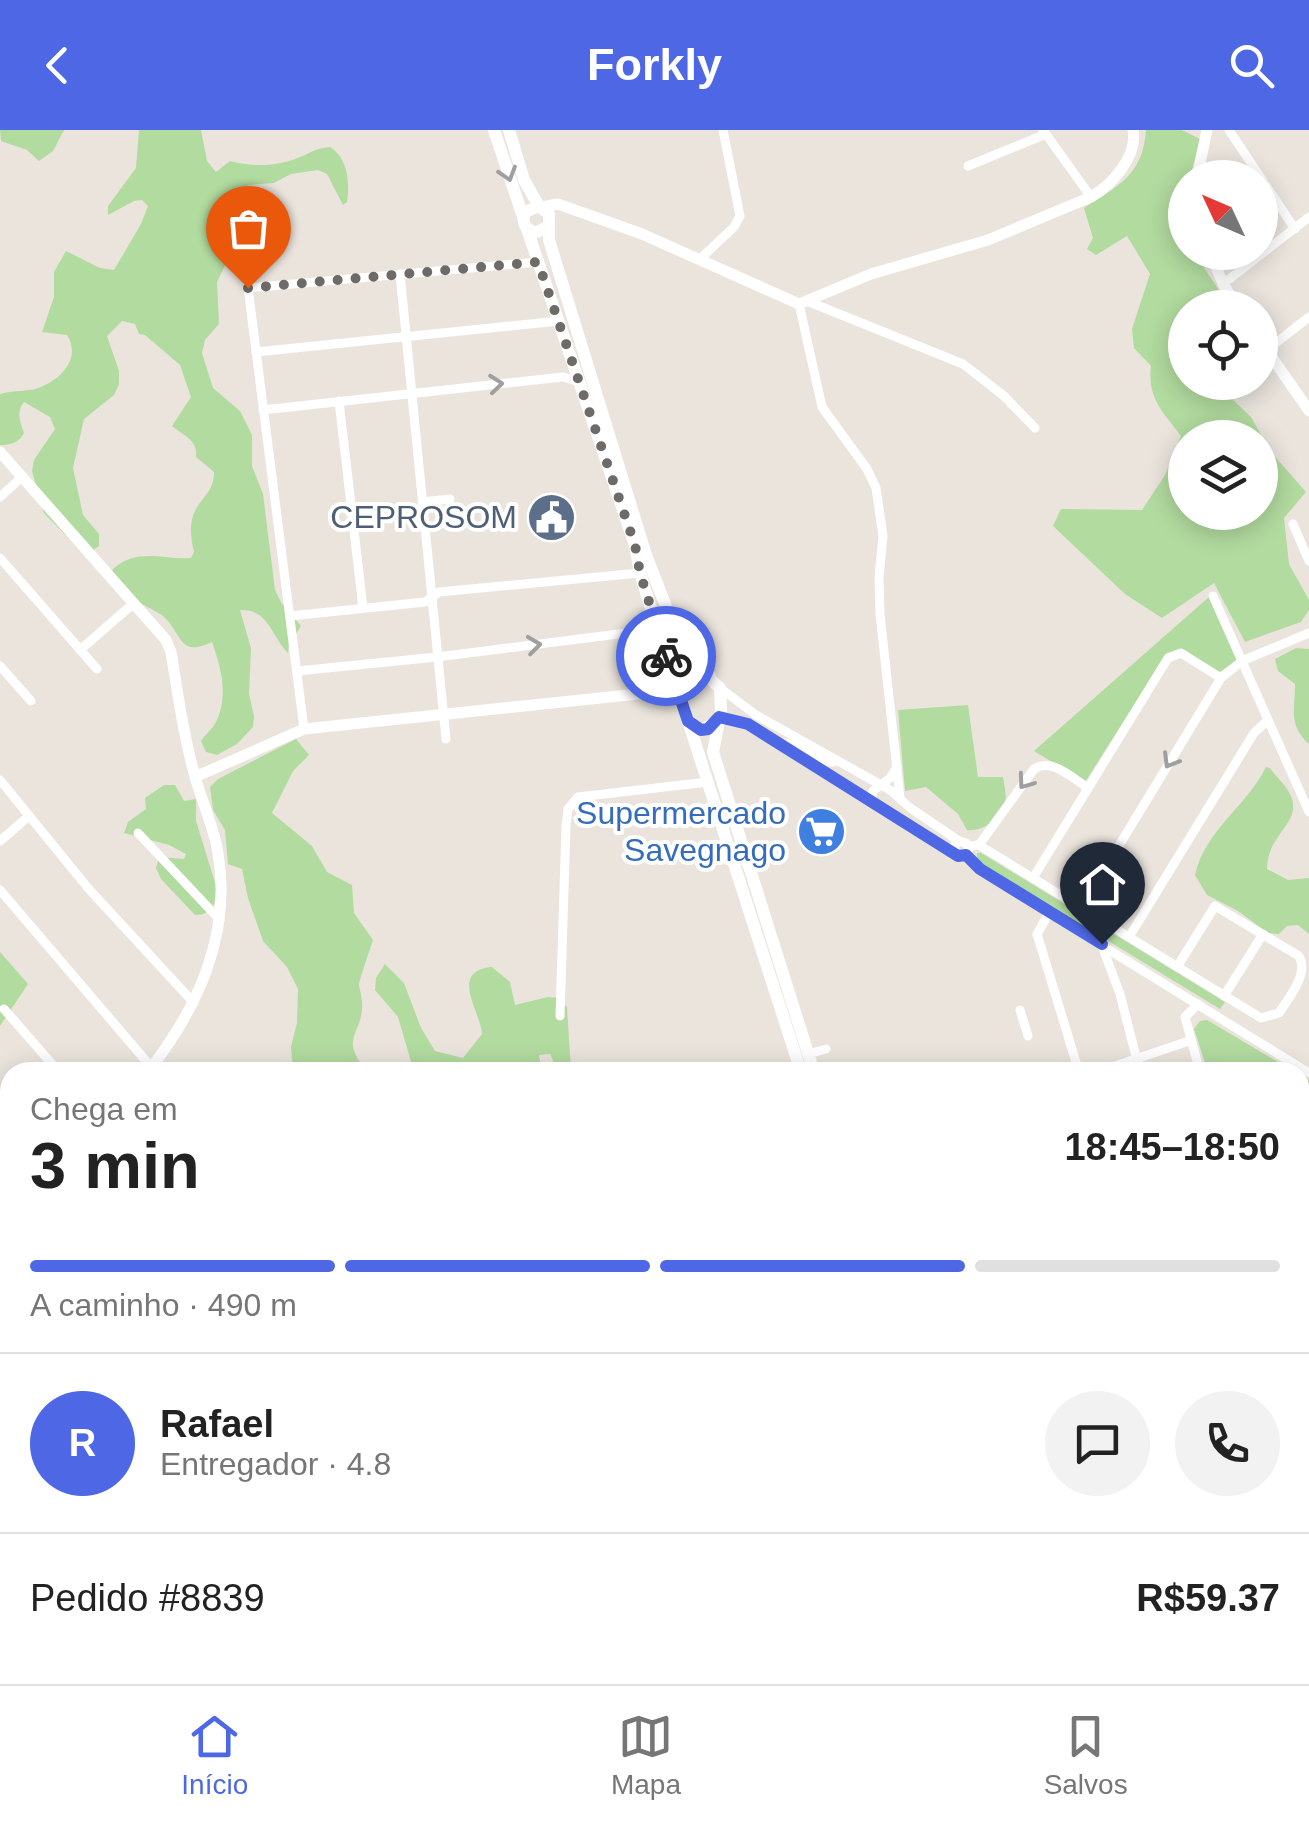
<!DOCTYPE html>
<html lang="pt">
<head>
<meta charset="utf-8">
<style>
  body { margin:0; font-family:Helvetica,sans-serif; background:#f2f2f2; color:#222; height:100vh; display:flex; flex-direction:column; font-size:38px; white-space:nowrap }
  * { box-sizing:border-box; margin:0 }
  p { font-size:32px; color:#767676 }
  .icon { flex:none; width:55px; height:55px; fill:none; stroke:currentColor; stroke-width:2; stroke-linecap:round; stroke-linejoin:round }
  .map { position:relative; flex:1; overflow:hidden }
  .panel { position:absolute; left:0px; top:932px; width:1310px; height:622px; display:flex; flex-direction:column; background:#fff; border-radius:30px 30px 0 0; box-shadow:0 5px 25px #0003 }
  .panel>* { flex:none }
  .needle { width:65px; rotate:314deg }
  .tools { position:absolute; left:1168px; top:30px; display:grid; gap:20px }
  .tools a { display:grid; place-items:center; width:110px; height:110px; border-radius:50%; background:#fff; box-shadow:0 5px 25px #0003; font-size:50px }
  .pin { position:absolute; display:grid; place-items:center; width:85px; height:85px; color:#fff; margin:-102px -42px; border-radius:50% 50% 50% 0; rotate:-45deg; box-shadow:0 0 10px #0007 }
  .pin .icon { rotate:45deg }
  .courier { position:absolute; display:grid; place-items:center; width:100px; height:100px; margin:-50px; border:8px solid #4e68e5; border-radius:50%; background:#fff; color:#222; box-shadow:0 2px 12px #0007 }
  .head em { font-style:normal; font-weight:700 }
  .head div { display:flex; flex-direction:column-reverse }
  .head { display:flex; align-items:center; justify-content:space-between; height:170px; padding:0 30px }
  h1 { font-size:65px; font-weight:700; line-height:75px }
  .bar { display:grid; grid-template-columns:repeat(4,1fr); gap:15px 10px; align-content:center; height:120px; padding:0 30px }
  .bar i { height:12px; border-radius:8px; background:#e0e0e0 }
  .bar .selected { background:#4e68e5 }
  .bar p { grid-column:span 4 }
  .line { display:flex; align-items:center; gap:25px; padding:0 30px; border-top:2px solid #e0e0e0 }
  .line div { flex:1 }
  .round { display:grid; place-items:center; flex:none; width:105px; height:105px; border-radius:52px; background:#f2f2f2 }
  header { display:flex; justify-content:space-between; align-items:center; height:130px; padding:0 30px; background:#4e68e5; color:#fff; font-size:45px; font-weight:700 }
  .menu { display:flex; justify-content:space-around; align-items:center; height:140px; border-top:2px solid #e0e0e0; background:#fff; font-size:28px; color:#767676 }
  .menu a { display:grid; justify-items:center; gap:5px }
  .menu .selected { color:#4e68e5 }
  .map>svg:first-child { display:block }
  .green { fill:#b2db9f; fill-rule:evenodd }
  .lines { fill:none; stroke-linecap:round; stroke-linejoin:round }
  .minor { stroke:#fff; stroke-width:9 }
  .tertiary { stroke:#fff; stroke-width:11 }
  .secondary { stroke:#fff; stroke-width:12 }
  .oneway { stroke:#9f9f9f }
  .done { stroke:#6d6a68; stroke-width:10; stroke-dasharray:0 18 }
  .route { stroke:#4e68e5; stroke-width:12 }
  .labels { text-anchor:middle; stroke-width:8; stroke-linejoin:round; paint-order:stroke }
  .service-label { font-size:32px; fill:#4e5e75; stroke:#fff; text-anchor:end }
  .shop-label { font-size:32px; fill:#366cbe; stroke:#fff; text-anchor:end }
</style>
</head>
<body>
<header><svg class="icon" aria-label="back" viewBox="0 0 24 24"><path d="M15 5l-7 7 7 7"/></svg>Forkly<svg class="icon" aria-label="search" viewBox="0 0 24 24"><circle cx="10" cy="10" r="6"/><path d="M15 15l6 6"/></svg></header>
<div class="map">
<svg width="1309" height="1554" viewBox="0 0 1309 1554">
  <rect width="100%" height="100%" fill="#eae4dd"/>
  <g class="green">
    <polygon points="0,0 64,0 53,21 39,31 27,20 1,11"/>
    <path d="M139 0H201L207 31 216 42 230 31C256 38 281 36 305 25 315 20 319 18 330 17 348 28 350 53 347 72L343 75 327 44 318 40 291 44 274 53 248 55 237 69 216 78C207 98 224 110 228 129L217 152 219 194 205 210 202 223 213 258 240 281 252 305V336L263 364 275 460 282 474 301 496 289 514 288 523C271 506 269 479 240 480L251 518 249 564 254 586 253 597 237 614 217 625 206 622 201 611C205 605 213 598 216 592 229 565 221 538 212 512 178 528 183 504 163 486 160 483 119 462 113 459L110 445 113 439C138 417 162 430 191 428L194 422C181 369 214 374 214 342L196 327C198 310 184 306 172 296L191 267 180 235 145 205 139 204 135 194 122 191 107 206 119 241V254L114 265 84 289 73 338 83 385 99 404V416L89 423 78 418 44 383 32 341 34 330 55 299 50 287 24 272C16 282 20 292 24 303 19 313 10 315 0 315V264C13 260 30 262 41 257 63 248 81 227 67 205L42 202 54 167V142L66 121 100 138 114 140 141 94 148 76 142 70 134 71 108 85V76L136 38Z"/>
    <path d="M1146 0H1182L1200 9 1190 47 1185 48V122L1197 123C1204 143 1221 157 1226 177L1185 178V252L1226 253 1229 266 1251 287 1270 321 1306 362 1284 388 1289 434 1309 470V480L1301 492 1245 512 1214 453 1162 488 1125 464 1053 396 1061 379 1142 380 1165 345 1181 306C1163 282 1147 268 1151 236L1134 218 1132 199 1150 144 1127 106 1096 125 1087 119 1093 108 1084 78C1118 56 1143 45 1146 0ZM1185 308H1260V382H1185Z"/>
    <polygon points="1209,467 1238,530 1219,542 1181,519 1167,523 1085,652 1034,621"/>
    <path d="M1296 518 1309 519V614C1288 595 1295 580 1295 554L1278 541 1275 529Z"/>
    <path d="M968 575 978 647H1003C1004 654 1007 666 1005 672 1000 689 983 702 967 700L958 684 926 657 905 661 898 580Z"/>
    <path d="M296 609 309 625 293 641 272 683 312 716 327 742 352 755 354 783 373 810C371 816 359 851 359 855 361 866 364 874 361 886 359 897 352 905 353 916 355 928 361 934 370 942H293L291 917 297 893 298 859 287 837 263 811 248 768 242 739 228 734 225 700 213 680 210 657 218 649Z"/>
    <path d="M1266 637 1270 638C1276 647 1286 655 1290 664 1304 693 1267 703 1267 739L1288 750 1309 748V804L1298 795 1287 796 1279 804 1268 803 1238 781 1207 765 1195 745C1205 700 1247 676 1266 637Z"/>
    <path d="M164 655H175L184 671 196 669V691L217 759C216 774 211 785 195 785L161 749 156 738 159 727 184 729 186 724 169 715 124 703 128 692 146 679 145 668Z"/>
    <polygon points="977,723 981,723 1225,872 1220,879 977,731"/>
    <polygon points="0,822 28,854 0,896"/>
    <path d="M385 834 404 853 421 898 435 921 463 928 482 904C481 882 448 841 492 837L510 852 515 875 548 867 560 868 567 877 571 942H558L550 924 539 925 542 942H414L398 887 375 860 376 848Z"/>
    <polygon points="1207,890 1295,942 1208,942 1194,899 1200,891"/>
    <polygon points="1300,946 1309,951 1309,1059 1300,1030"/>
  </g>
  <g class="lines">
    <g class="minor">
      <polyline points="1043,0 1091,67"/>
      <polyline points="1229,0 1295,99"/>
      <polyline points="968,36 1046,4"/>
      <polyline points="244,126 304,599"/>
      <polyline points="700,129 734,97 740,86 723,0"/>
      <polyline points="400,144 446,609"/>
      <polyline points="1223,154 1309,87"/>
      <polyline points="248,158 538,132"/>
      <polyline points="807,171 963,234 1004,266 1035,298"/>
      <polyline points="799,174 822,277 867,339 876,358 883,406 879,447 880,484 900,668"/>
      <polyline points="1267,220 1309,187"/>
      <polyline points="256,222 559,191"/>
      <polyline points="339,271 363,478"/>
      <polyline points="263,280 563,247 580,252"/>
      <polyline points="0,367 22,347"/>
      <polyline points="422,372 450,369"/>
      <polyline points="1293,394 1309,431"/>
      <polyline points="0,428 97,539"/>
      <polyline points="1213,466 1309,682"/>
      <polyline points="290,486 425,472 439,462 640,443"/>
      <polyline points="80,520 134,473"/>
      <polyline points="0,536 31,571"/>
      <polyline points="297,541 437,527 658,499"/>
      <polyline points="720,558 756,585 890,660 909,677 959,711 966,713 969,719 965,725 956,723 954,716 959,711"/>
      <polyline points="719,587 748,594 956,723"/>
      <path d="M780 613C800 611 813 633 834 632"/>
      <polyline points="0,650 88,758 194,873"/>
      <polyline points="871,670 873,661 890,648 897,637"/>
      <polyline points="138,703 220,790"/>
      <polyline points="0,711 29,686"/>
      <path d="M979 715 1034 639C1051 627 1072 648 1087 657"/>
      <path d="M968 716 979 715 1261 888 1279 883C1290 866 1309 844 1299 826L1215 776 1177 837"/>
      <polyline points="965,725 980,739 1049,783 1309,943"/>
      <polyline points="1033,748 1168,528 1181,523 1221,548"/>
      <polyline points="0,760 152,938"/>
      <polyline points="1081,778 1221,548 1242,531 1309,503"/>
      <polyline points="1049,783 1037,804 1079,942"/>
      <polyline points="1129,807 1254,603 1268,590"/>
      <polyline points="1102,816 1120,864 1140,942"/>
      <polyline points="1224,866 1263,804"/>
      <polyline points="1198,874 1185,887 1200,942"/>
      <polyline points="4,879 59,942"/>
      <polyline points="1020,880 1028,906"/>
      <polyline points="560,886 566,696 568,679 578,667 708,652"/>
      <polyline points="808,924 826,919"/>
      <polyline points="1097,942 1189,911"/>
      <polyline points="0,979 10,990"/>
      <polyline points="1300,1050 1309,1077"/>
      <polyline points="0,1090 10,1101"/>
      <polyline points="1300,1155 1309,1152"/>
      <polyline points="1300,1211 1308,1252"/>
      <polyline points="0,1233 10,1227"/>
      <polyline points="1300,1309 1309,1308"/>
      <polyline points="1300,1380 1309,1379"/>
      <polyline points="0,1388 10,1400"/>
      <polyline points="1300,1443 1309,1446"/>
      <polyline points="0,1514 10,1510"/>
      <polyline points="343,1545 347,1554"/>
      <polyline points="56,1554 72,1545"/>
      <polyline points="158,1554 166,1545"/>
      <polyline points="750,1554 753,1545"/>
      <polyline points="808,1554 811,1545"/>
      <polyline points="863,1554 865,1545"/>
      <polyline points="925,1554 928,1545"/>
      <polyline points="1245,1554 1247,1545"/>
    </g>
    <g class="tertiary">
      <polyline points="1197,48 1207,0"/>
      <path d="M542 77 558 74 642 104 799 174 871 144 988 110 1091 67C1112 55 1138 26 1133 0"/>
      <polyline points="1210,122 1223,154 1238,178"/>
      <polyline points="1260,210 1309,281"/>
      <path d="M0 322 166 510 171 522C178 565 184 609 196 650 203 674 214 698 218 723 232 806 197 879 148 942"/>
      <polyline points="195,647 304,599 676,560"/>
      <polyline points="0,1127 10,1115"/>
      <polyline points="0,1154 10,1142"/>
      <polyline points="0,1244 10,1259"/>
      <polyline points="0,1436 10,1432"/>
      <polyline points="0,1451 10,1447"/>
      <polyline points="1300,1520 1309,1522"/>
      <polyline points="1300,1540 1309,1542"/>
      <polyline points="405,1545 409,1554"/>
      <polyline points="628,1545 659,1554"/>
      <polyline points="688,1545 720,1554"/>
      <polyline points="315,1554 332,1545"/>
      <polyline points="988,1554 994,1545"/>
      <polyline points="1058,1554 1072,1545"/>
    </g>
    <g class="secondary">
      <polyline points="494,0 523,87"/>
      <polyline points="509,0 524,50 539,76"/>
      <path d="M547 97 537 102C526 101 521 93 525 82L539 76 549 84V110L646 425 672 492 710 546"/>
      <polyline points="527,99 635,415 640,443 675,556"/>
      <polyline points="718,591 701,600 689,591 675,556 687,544 703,543 720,558 721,581 713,622 814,942"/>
      <polyline points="689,594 801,942"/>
      <polyline points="1019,1545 1029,1554"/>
      <polyline points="1083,1545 1083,1554"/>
    </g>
  </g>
  <defs><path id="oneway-chevron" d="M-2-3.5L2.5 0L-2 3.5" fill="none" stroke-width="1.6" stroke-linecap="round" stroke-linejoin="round" transform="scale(2.5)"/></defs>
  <g class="oneway">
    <use href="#oneway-chevron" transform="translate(508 44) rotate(73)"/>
    <use href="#oneway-chevron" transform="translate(496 254) rotate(-6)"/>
    <use href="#oneway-chevron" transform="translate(534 515) rotate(-7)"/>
    <use href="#oneway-chevron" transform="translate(1170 631) rotate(121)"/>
    <use href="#oneway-chevron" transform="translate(1025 652) rotate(126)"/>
  </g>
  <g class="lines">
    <polyline class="done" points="248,158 538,132 635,415 640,443 666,526"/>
    <polyline class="route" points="666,526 688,591 701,600 708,599 719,587 748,594 958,726 966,725 980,739 1102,814"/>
  </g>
  <defs>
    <symbol id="civic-disc" viewBox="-11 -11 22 22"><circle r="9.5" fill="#5c6f8a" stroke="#fff"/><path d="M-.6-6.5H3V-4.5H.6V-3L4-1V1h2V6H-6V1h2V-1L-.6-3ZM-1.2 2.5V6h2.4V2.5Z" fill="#fff"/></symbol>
    <symbol id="supermarket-disc" viewBox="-11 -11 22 22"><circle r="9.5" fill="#3f7fe0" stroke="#fff"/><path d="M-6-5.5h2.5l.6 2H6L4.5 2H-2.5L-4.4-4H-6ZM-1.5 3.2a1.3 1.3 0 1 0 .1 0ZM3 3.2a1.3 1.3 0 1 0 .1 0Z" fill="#fff"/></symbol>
  </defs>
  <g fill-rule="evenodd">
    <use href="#civic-disc" x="524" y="360" width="55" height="55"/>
    <use href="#supermarket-disc" x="794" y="674" width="55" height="55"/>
  </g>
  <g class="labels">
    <g class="service-label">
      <text x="517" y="398">CEPROSOM</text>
    </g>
    <g class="shop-label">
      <text x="786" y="694">Supermercado<tspan x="786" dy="37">Savegnago</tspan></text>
    </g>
  </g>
</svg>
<div class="tools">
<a><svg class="needle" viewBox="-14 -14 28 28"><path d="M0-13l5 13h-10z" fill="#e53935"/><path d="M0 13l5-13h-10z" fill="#767676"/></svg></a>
<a><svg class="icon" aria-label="locate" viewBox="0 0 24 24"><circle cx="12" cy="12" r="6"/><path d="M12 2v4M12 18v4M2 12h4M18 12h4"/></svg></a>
<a><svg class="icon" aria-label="layers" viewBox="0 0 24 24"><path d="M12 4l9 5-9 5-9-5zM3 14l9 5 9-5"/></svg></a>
</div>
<div class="pin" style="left:248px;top:158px;background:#ea580c"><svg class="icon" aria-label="bag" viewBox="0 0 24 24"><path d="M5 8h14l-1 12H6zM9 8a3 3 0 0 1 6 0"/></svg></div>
<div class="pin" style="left:1102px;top:814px;background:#1f2937"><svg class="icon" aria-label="home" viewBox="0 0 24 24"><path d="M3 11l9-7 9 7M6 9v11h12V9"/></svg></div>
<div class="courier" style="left:666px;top:526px"><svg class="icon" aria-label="bike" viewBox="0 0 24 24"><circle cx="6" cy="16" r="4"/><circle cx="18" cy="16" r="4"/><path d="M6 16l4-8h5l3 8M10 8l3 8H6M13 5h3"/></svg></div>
<section class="panel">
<div class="head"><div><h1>3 min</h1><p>Chega em</p></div><em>18:45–18:50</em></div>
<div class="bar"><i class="selected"></i><i class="selected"></i><i class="selected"></i><i></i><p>A caminho · 490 m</p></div>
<div class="line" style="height:180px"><b class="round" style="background:#4e68e5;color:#fff">R</b><div><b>Rafael</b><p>Entregador · 4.8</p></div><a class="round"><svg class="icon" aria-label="chat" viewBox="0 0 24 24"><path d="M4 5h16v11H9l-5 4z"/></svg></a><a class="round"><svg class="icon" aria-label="phone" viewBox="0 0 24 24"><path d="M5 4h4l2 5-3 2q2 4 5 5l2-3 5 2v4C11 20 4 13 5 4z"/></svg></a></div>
<div class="line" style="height:130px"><div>Pedido #8839</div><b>R$59.37</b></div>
</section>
</div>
<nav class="menu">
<a class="selected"><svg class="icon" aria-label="home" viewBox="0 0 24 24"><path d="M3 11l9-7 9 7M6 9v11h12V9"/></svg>Início</a>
<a><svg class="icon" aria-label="map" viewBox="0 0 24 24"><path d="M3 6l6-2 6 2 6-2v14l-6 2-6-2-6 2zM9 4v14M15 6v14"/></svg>Mapa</a>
<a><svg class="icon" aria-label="saved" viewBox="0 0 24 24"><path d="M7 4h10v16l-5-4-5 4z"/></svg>Salvos</a>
</nav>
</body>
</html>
